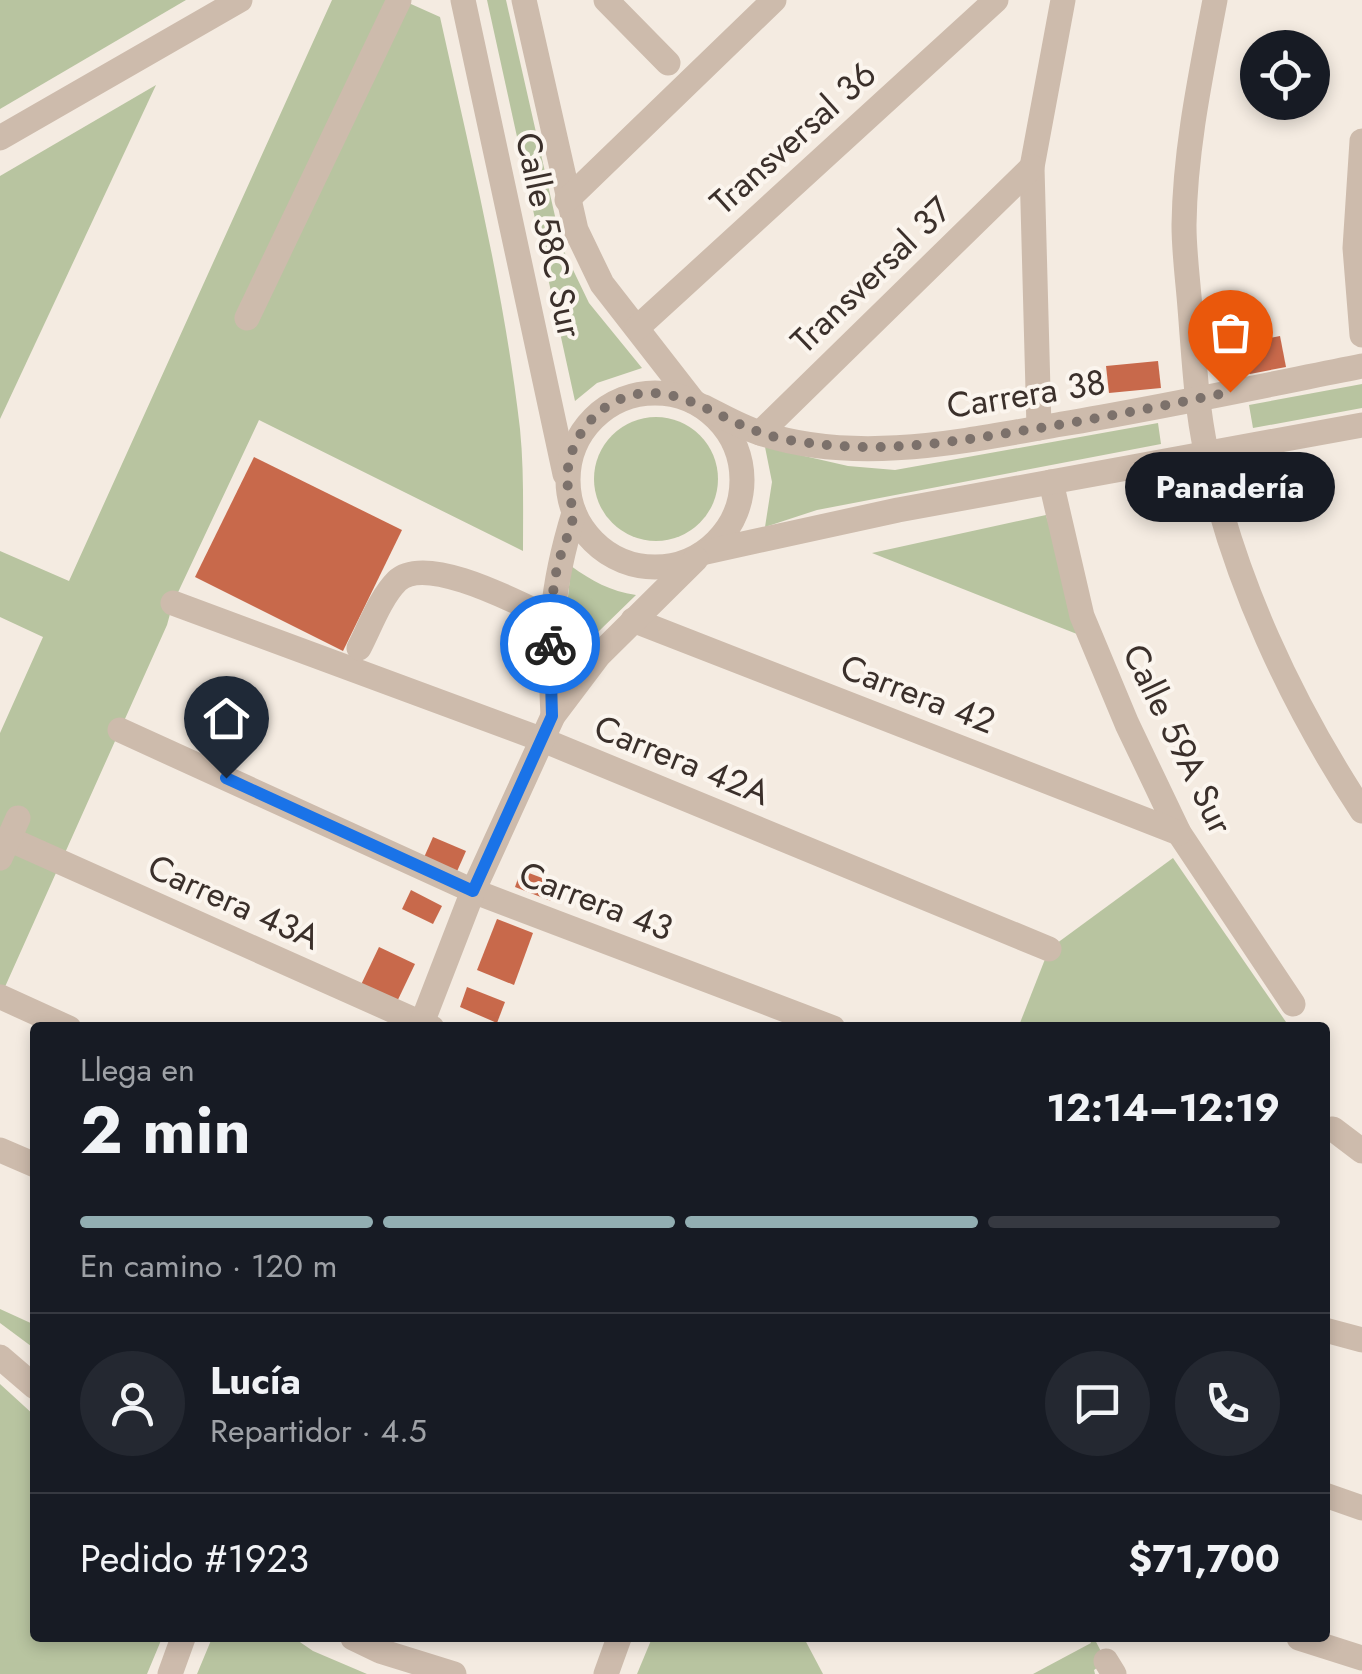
<!DOCTYPE html>
<html lang="es">
<head>
<meta charset="utf-8">
<style>
  body { margin:0; font-family:Jost,sans-serif; background:#242831; color:#f1f3f6; height:100vh; display:flex; flex-direction:column; font-size:38px; white-space:nowrap }
  * { box-sizing:border-box; margin:0 }
  p { font-size:32px; color:#9ea1a6 }
  .icon { flex:none; width:55px; height:55px; fill:none; stroke:currentColor; stroke-width:2; stroke-linecap:round; stroke-linejoin:round }
  .map { position:relative; flex:1; overflow:hidden }
  .sheet { position:absolute; left:30px; top:1022px; width:1300px; height:620px; display:flex; flex-direction:column; background:#171b24; border-radius:10px; box-shadow:0 5px 15px #0003 }
  .sheet>* { flex:none }
  .controls { position:absolute; left:1240px; top:30px; display:grid; gap:20px }
  .controls a { display:grid; place-items:center; width:90px; height:90px; border-radius:50%; background:#171b24; box-shadow:0 5px 15px #0003; font-size:50px }
  .pin { position:absolute; display:grid; place-items:center; width:85px; height:85px; color:#fff; margin:-102px -42px; border-radius:50% 50% 50% 0; rotate:-45deg; box-shadow:0 0 10px #0007 }
  .pin .icon { rotate:45deg }
  .courier { position:absolute; display:grid; place-items:center; width:100px; height:100px; margin:-50px; border:8px solid #1a73e8; border-radius:50%; background:#fff; color:#222; box-shadow:0 2px 12px #0007 }
  .bubble { position:absolute; height:70px; border-radius:35px; background:#171b24; box-shadow:0 5px 15px #0003; font-size:32px; font-weight:700; line-height:70px; text-align:center }
  .summary em { font-style:normal; font-weight:700 }
  .summary div { display:flex; flex-direction:column-reverse }
  .summary { display:flex; align-items:center; justify-content:space-between; height:170px; padding:0 50px }
  h1 { font-size:65px; font-weight:700; line-height:75px }
  .bar { display:grid; grid-template-columns:repeat(4,1fr); gap:15px 10px; align-content:center; height:120px; padding:0 50px }
  .bar i { height:12px; border-radius:8px; background:#363941 }
  .bar .on { background:#92aeb2 }
  .bar p { grid-column:span 4 }
  .line { display:flex; align-items:center; gap:25px; padding:0 50px; border-top:2px solid #363941 }
  .line div { flex:1 }
  .round { display:grid; place-items:center; flex:none; width:105px; height:105px; border-radius:52px; background:#242831 }
  .map>svg:first-child { display:block }
  .green { fill:#b8c4a0 }
  .building { fill:#c8694b }
  .lines { fill:none; stroke-linecap:round; stroke-linejoin:round }
  .minor { stroke:#cdbbac; stroke-width:25 }
  .done { stroke:#7c716b; stroke-width:10; stroke-dasharray:0 18 }
  .route { stroke:#1a73e8; stroke-width:12 }
  .labels { text-anchor:middle; stroke-width:8; stroke-linejoin:round; paint-order:stroke }
  .street-label { font-size:35px; fill:#3b302b; stroke:#fbf5ee }
</style>
</head>
<body>
<div class="map">
<svg width="1362" height="1674" viewBox="0 0 1362 1674">
  <rect width="100%" height="100%" fill="#f4ebe1"/>
  <g class="green">
    <polygon points="0,0 186,0 0,109"/>
    <path d="M332 0H402L440 17C470 153 504 290 520 429 524 469 523 510 523 551L259 420 173 603 167 625 0 998V733L43 637 0 617V551L69 581Z"/>
    <polygon points="487,0 506,0 562,247 589,303 642,368 597,383 575,401"/>
    <polygon points="156,85 0,419 0,176"/>
    <polygon points="1362,384 1362,408 1253,428 1249,405"/>
    <circle cx="656" cy="479" r="62"/>
    <polygon points="1158,423 1161,444 817,510 765,527 772,482 765,447 848,466 895,470"/>
    <polygon points="1046,515 1082,636 872,553"/>
    <path d="M571 566C592 581 610 591 636 595L561 668Z"/>
    <polygon points="1173,858 1286,1022 1284,1028 1018,1028 1049,949"/>
    <polygon points="0,1309 35,1325 35,1349 0,1323"/>
    <polygon points="0,1384 35,1416 35,1638 162,1638 147,1674 0,1674"/>
    <polygon points="212,1638 294,1638 313,1651 367,1674 197,1674"/>
    <polygon points="652,1638 804,1638 823,1674 637,1674"/>
    <polygon points="1089,1638 1094,1638 1106,1661 1094,1670 1095,1674 1033,1674 1091,1643"/>
  </g>
  <g class="building">
    <polygon points="1280,336 1286,367 1250,374 1227,361 1225,347"/>
    <polygon points="1158,361 1161,388 1109,393 1106,366"/>
    <polygon points="254,457 402,530 343,651 195,577"/>
    <polygon points="433,837 466,851 455,876 422,862"/>
    <polygon points="521,870 558,884 551,901 515,887"/>
    <polygon points="411,890 442,906 433,924 402,909"/>
    <polygon points="497,919 533,933 514,985 477,970"/>
    <polygon points="379,947 415,964 394,1008 358,991"/>
    <polygon points="467,987 505,1002 497,1023 460,1007"/>
  </g>
  <g class="lines">
    <g class="minor">
      <polyline points="463,0 565,474"/>
      <polyline points="524,0 576,230 602,284 693,401"/>
      <polyline points="606,0 668,63"/>
      <path d="M1215 0C1201 74 1185 149 1184 225 1184 253 1188 281 1190 308 1194 356 1196 404 1206 451 1233 579 1291 703 1362 811"/>
      <polyline points="0,138 240,0"/>
      <polyline points="1362,141 1355,248 1362,335"/>
      <polyline points="567,200 774,0"/>
      <polyline points="247,318 399,0"/>
      <polyline points="637,328 996,0"/>
      <circle cx="655" cy="480" r="87"/>
      <path d="M704 407C722 416 741 427 760 433 857 465 964 441 1062 424 1163 407 1262 386 1362 366"/>
      <polyline points="1039,428 1032,167 1063,0"/>
      <polyline points="760,433 1032,167"/>
      <polyline points="1051,482 1082,616 1127,724 1179,833 1293,1004"/>
      <polyline points="706,552 898,510 1362,425"/>
      <polyline points="173,603 543,740 1049,949"/>
      <polyline points="633,620 1179,833"/>
      <path d="M359 648C370 627 380 598 397 581 426 553 520 604 550 618"/>
      <path d="M553 716C549 637 550 591 574 513"/>
      <polyline points="120,730 473,891 833,1028"/>
      <polyline points="9,839 432,1028"/>
      <polyline points="0,858 18,818"/>
      <polyline points="1,997 69,1028"/>
      <polyline points="420,1028 473,891 553,716 599,655 696,559"/>
      <polyline points="1333,1129 1362,1151"/>
      <polyline points="0,1150 35,1165"/>
      <polyline points="1325,1330 1362,1340"/>
      <polyline points="0,1357 35,1387"/>
      <polyline points="1325,1495 1362,1508"/>
      <polyline points="353,1638 380,1651 454,1674"/>
      <polyline points="1299,1638 1362,1658"/>
      <polyline points="1106,1661 1114,1674"/>
      <polyline points="170,1674 183,1638"/>
      <polyline points="606,1674 619,1638"/>
    </g>
  </g>
  <g class="lines">
    <path class="done" d="M550 644C550 619 552 593 557 568 561 551 569 535 573 518 574 508 569 498 568 488 563 454 585 416 616 401 668 376 712 416 759 432 777 439 799 442 818 444 885 452 948 443 1014 432 1086 421 1158 407 1230 392"/>
    <polyline class="route" points="226,778 473,891 552,716 550,644"/>
  </g>
  <g class="labels">
    <g class="street-label">
      <text transform="translate(793 138) rotate(-42)" y="12">Transversal 36</text>
      <text transform="translate(549 235) rotate(78)" y="12">Calle 58C Sur</text>
      <text transform="translate(871 275) rotate(-44)" y="12">Transversal 37</text>
      <text transform="translate(1026 394) rotate(-9)" y="12">Carrera 38</text>
      <text transform="translate(918 694) rotate(21)" y="12">Carrera 42</text>
      <text transform="translate(1178 739) rotate(64)" y="12">Calle 59A Sur</text>
      <text transform="translate(682 760) rotate(22)" y="12">Carrera 42A</text>
      <text transform="translate(596 901) rotate(21)" y="12">Carrera 43</text>
      <text transform="translate(234 902) rotate(24)" y="12">Carrera 43A</text>
    </g>
  </g>
</svg>
<div class="controls">
<a><svg class="icon" aria-label="locate" viewBox="0 0 24 24"><circle cx="12" cy="12" r="6"/><path d="M12 2v4M12 18v4M2 12h4M18 12h4"/></svg></a>
</div>
<div class="pin" style="left:1230px;top:392px;background:#ea580c"><svg class="icon" aria-label="bag" viewBox="0 0 24 24"><path d="M5 8h14l-1 12H6zM9 8a3 3 0 0 1 6 0"/></svg></div>
<div class="pin" style="left:226px;top:778px;background:#1f2937"><svg class="icon" aria-label="home" viewBox="0 0 24 24"><path d="M3 11l9-7 9 7M6 9v11h12V9"/></svg></div>
<div class="courier" style="left:550px;top:644px"><svg class="icon" aria-label="bike" viewBox="0 0 24 24"><circle cx="6" cy="16" r="4"/><circle cx="18" cy="16" r="4"/><path d="M6 16l4-8h5l3 8M10 8l3 8H6M13 5h3"/></svg></div>
<div class="bubble" style="left:1125px;top:452px;width:210px">Panadería</div>
<section class="sheet">
<div class="summary"><div><h1>2 min</h1><p>Llega en</p></div><em>12:14–12:19</em></div>
<div class="bar"><i class="on"></i><i class="on"></i><i class="on"></i><i></i><p>En camino · 120 m</p></div>
<div class="line" style="height:180px"><a class="round"><svg class="icon" aria-label="person" viewBox="0 0 24 24"><circle cx="12" cy="8" r="4"/><path d="M4 21q1-7 8-7t8 7"/></svg></a><div><b>Lucía</b><p>Repartidor · 4.5</p></div><a class="round"><svg class="icon" aria-label="chat" viewBox="0 0 24 24"><path d="M4 5h16v11H9l-5 4z"/></svg></a><a class="round"><svg class="icon" aria-label="phone" viewBox="0 0 24 24"><path d="M5 4h4l2 5-3 2q2 4 5 5l2-3 5 2v4C11 20 4 13 5 4z"/></svg></a></div>
<div class="line" style="height:130px"><div>Pedido #1923</div><b>$71,700</b></div>
</section>
</div>
</body>
</html>
